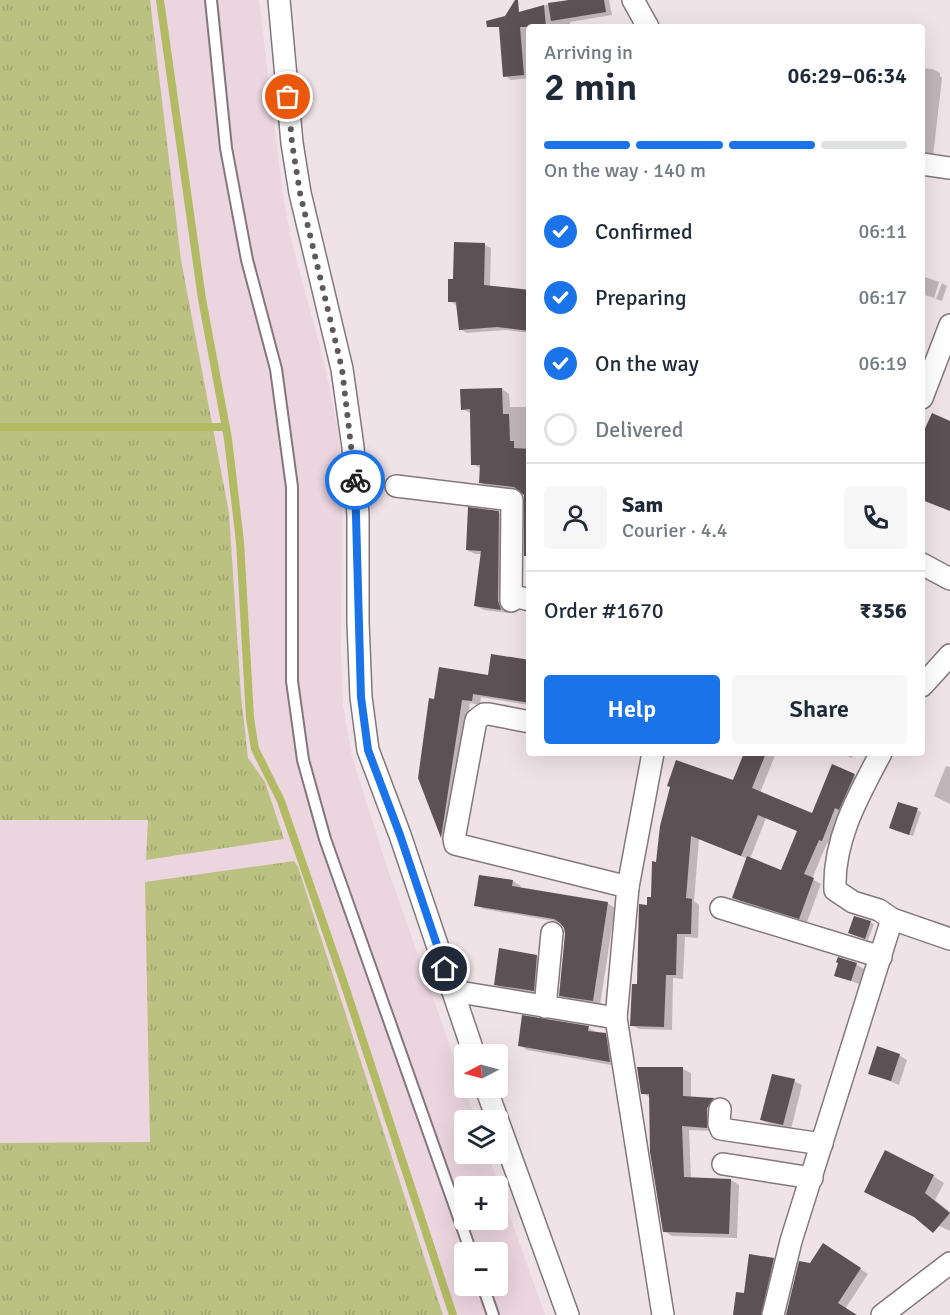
<!DOCTYPE html>
<html lang="en">
<head>
<meta charset="utf-8">
<style>
  body { margin:0; font-family:Signika,sans-serif; background:#f6f6f7; color:#1f2937; height:100vh; display:flex; flex-direction:column; font-size:22px; white-space:nowrap }
  * { box-sizing:border-box; margin:0 }
  p { font-size:20px; color:#747a83 }
  .icon { flex:none; width:33px; height:33px; fill:none; stroke:currentColor; stroke-width:2; stroke-linecap:round; stroke-linejoin:round }
  .map { position:relative; flex:1; overflow:hidden }
  .drawer { position:absolute; left:526px; top:24px; width:399px; height:732px; display:flex; flex-direction:column; background:#fff; border-radius:6px; box-shadow:0 6px 24px #0002 }
  .drawer>* { flex:none }
  .needle { width:39px; rotate:264deg }
  .tools { position:absolute; left:454px; top:1044px; display:grid; gap:12px }
  .tools a { display:grid; place-items:center; width:54px; height:54px; border-radius:6px; background:#fff; box-shadow:0 6px 24px #0002; font-size:30px }
  .pin { position:absolute; display:grid; place-items:center; width:51px; height:51px; color:#fff; margin:-26px; border:3px solid #fff; border-radius:50%; box-shadow:0 2px 6px #0007 }
  .courier { position:absolute; display:grid; place-items:center; width:60px; height:60px; margin:-30px; border:4px solid #1a73e8; border-radius:50%; background:#fff; color:#222; box-shadow:0 2px 8px #0007 }
  .headline em { font-style:normal; font-weight:600 }
  .headline div { display:flex; flex-direction:column-reverse }
  .headline { display:flex; align-items:center; justify-content:space-between; height:102px; padding:0 18px }
  h1 { font-size:39px; font-weight:600; line-height:45px }
  .bar { display:grid; grid-template-columns:repeat(4,1fr); gap:9px 6px; align-content:center; height:72px; padding:0 18px }
  .bar i { height:8px; border-radius:4px; background:#e0e1e3 }
  .bar .active { background:#1a73e8 }
  .bar p { grid-column:span 4 }
  .line { display:flex; align-items:center; gap:15px; padding:0 18px; border-top:2px solid #e0e1e3 }
  .line div { flex:1 }
  .round { display:grid; place-items:center; flex:none; width:63px; height:63px; border-radius:6px; background:#f6f6f7 }
  ol { padding:0 18px; list-style:none }
  li { display:flex; align-items:center; gap:18px; height:66px }
  li p { margin-inline-start:auto }
  li .icon { padding:6px; border-radius:50%; background:#1a73e8; color:#fff; stroke-width:4 }
  li:last-child { color:#747a83 }
  li i { width:33px; height:33px; border:3px solid #e0e1e3; border-radius:50% }
  .button { display:flex; gap:12px; margin-top:auto; padding:12px 18px }
  .button a { flex:1; height:69px; border-radius:6px; background:#1a73e8; color:#fff; font-size:24px; font-weight:600; line-height:69px; text-align:center }
  .button a+a { background:#f6f6f7; color:#1f2937 }
  .map>svg:first-child { display:block }
  .built { fill:#ebd5de; fill-rule:evenodd }
  .grass { fill:url(#grass-tufts) }
  .shadow { fill:#0003; fill-rule:evenodd }
  .lines { fill:none; stroke-linecap:round; stroke-linejoin:round }
  .stream { stroke:#b2ba63; stroke-width:8 }
  .building { fill:#5c5155 }
  .lane-casing { stroke:#83777c; stroke-width:14 }
  .street-casing { stroke:#83777c; stroke-width:24 }
  .lane { stroke:#fff; stroke-width:10 }
  .street { stroke:#fff; stroke-width:21 }
  .done { stroke:#60595c; stroke-width:6; stroke-dasharray:0 10.8 }
  .route { stroke:#1a73e8; stroke-width:8 }
</style>
</head>
<body>
<div class="map">
<svg width="950" height="1315" viewBox="0 0 950 1315">
  <defs>
    <pattern id="grass-tufts" width="24" height="20" patternUnits="userSpaceOnUse" patternTransform="scale(1.5)"><rect width="24" height="20" fill="#bac181"/><path d="M3 7l-1-3M5 7V3M7 7l1-3M15 17l-1-3M17 17v-4M19 17l1-3" fill="none" stroke="#9fa56e"/></pattern>
  </defs>
  <rect width="100%" height="100%" fill="#f0e3e8"/>
  <path class="built" d="M0 0H259L283 196 292 243 324 362 339 435 342 499 341 654 343 705 352 757 386 864 476 1120H465V1154H488L545 1315H0ZM465 1186H498V1220H465ZM465 1252H498V1286H465Z"/>
  <g class="grass">
    <polygon points="0,0 150,0 181,260 229,513 241,696 248,758 265,782 284,839 146,860 148,820 0,820"/>
    <polygon points="294,861 298,867 443,1315 0,1315 0,1143 150,1142 145,882"/>
  </g>
  <g class="shadow">
    <polygon points="579,0 609,0 612,15 570,22 570,27 530,27 530,78 511,80 505,76 506,17 549,4"/>
    <polygon points="922,68 932,69 940,73 940,76 942,78 933,156 922,158"/>
    <polygon points="485,245 491,248 490,287 527,291 530,280 530,333 505,330 467,333 460,329 456,305 450,301 454,280"/>
    <polygon points="922,276 939,282 934,298 922,294"/>
    <polygon points="942,283 947,286 942,301 936,299"/>
    <polygon points="502,389 509,394 510,407 530,407 530,476 520,491 488,487 480,482 481,469 473,464 470,413 462,409"/>
    <polygon points="499,513 507,517 506,606 508,613 484,610 476,606 482,554 475,554 467,550"/>
    <polygon points="530,664 530,707 528,705 481,697 480,705 470,703 449,840 443,836 420,777 436,700 490,677"/>
    <path d="M745 753H776L760 793 813 815 833 766 862 780 843 811 830 844 827 843 812 879 821 884 807 922 741 902 734 897 748 859 699 839 694 901 699 905 698 938 685 937 683 979 673 978 672 1030 639 1029 632 1025 648 907 652 899 658 863 734 782ZM766 818 798 831 782 872 750 859Z"/>
    <polygon points="841,753 854,753 852,758"/>
    <polygon points="946,766 950,767 950,804 934,796"/>
    <polygon points="917,810 921,812 913,836 894,830"/>
    <polygon points="513,881 521,886 520,889 607,903 615,908 600,1005 568,999 560,995 566,934 565,926 560,922 484,909 476,905"/>
    <polygon points="870,922 874,924 868,940 850,933"/>
    <polygon points="537,956 545,961 541,995 503,989 495,984"/>
    <polygon points="856,964 864,969 859,984 836,975"/>
    <polygon points="588,1028 613,1040 617,1066 527,1050 520,1045"/>
    <polygon points="899,1055 907,1060 899,1085 870,1073"/>
    <polygon points="683,1069 691,1073 691,1098 713,1099 721,1104 715,1131 689,1130 691,1179 731,1180 739,1185 737,1238 672,1236 664,1231 651,1098 642,1093"/>
    <polygon points="794,1081 802,1085 791,1129 770,1124 762,1120"/>
    <polygon points="933,1176 944,1183 935,1200 950,1212 950,1231 877,1197"/>
    <polygon points="831,1249 868,1274 845,1309 855,1315 796,1315 810,1264"/>
    <polygon points="773,1259 781,1264 769,1315 734,1315 745,1294"/>
  </g>
  <g class="lines">
    <g class="stream">
      <polyline points="160,0 202,299 228,439 240,542 250,718 255,749 281,801 347,992 453,1315"/>
      <polyline points="0,427 226,427"/>
    </g>
  </g>
  <g class="building">
    <polygon points="515,0 518,0 519,12 544,5 546,27 520,27 524,75 503,77 499,27 487,27 486,21 505,16"/>
    <polygon points="569,0 604,0 606,12 551,21 548,3"/>
    <polygon points="454,242 485,243 484,285 530,290 530,331 497,327 459,330 456,302 448,302 448,279 453,279"/>
    <polygon points="502,388 503,414 509,414 510,441 514,441 514,448 530,449 530,556 524,556 524,495 514,487 479,483 480,465 471,465 470,409 461,410 460,389"/>
    <polygon points="932,413 950,421 950,511 922,500 922,435"/>
    <polygon points="468,507 499,511 498,601 501,610 474,606 481,551 466,550"/>
    <polygon points="491,654 530,660 530,703 473,694 472,701 462,700 441,838 418,778 429,698 434,699 439,667 488,675"/>
    <polygon points="744,753 766,753 752,788 812,813 832,764 855,774 839,810 835,808 822,841 819,840 804,874 814,878 799,919 732,898 747,856 781,870 797,831 758,815 741,856 691,836 686,898 692,899 691,934 677,934 676,975 666,975 664,1027 630,1026 632,984 637,984 639,904 647,905 647,897 651,897 652,861 656,862 660,826 670,787 667,786 676,760 733,780"/>
    <polygon points="898,802 918,808 909,835 889,828"/>
    <polygon points="479,875 513,880 512,886 608,902 593,1001 559,996 565,934 564,928 560,923 554,919 474,906"/>
    <polygon points="854,916 871,921 865,939 848,933"/>
    <polygon points="499,948 537,955 534,991 494,985"/>
    <polygon points="838,957 857,963 851,981 834,976 838,963 836,962"/>
    <polygon points="522,1015 589,1026 588,1031 606,1033 610,1062 518,1046"/>
    <polygon points="877,1046 900,1054 891,1081 868,1074"/>
    <polygon points="637,1067 683,1067 683,1096 714,1098 707,1108 707,1128 682,1126 684,1177 731,1179 729,1234 663,1232 650,1152 649,1094 641,1094"/>
    <polygon points="772,1074 795,1079 783,1125 760,1120"/>
    <polygon points="885,1150 934,1175 925,1193 950,1213 933,1233 914,1217 864,1192"/>
    <polygon points="823,1243 861,1268 838,1303 857,1315 786,1315 799,1261 810,1263"/>
    <polygon points="749,1254 774,1258 761,1315 733,1315 736,1292 744,1293"/>
  </g>
  <g class="lines">
    <defs>
      <g id="lane">
        <polyline points="211,0 226,148 247,260 276,369 292,487 292,681 303,760 325,839 471,1252"/>
        <polyline points="483,1286 493,1315"/>
      </g>
      <g id="street">
        <polyline points="279,0 292,143 300,193 342,369 353,447 358,515 358,622 361,697 368,750 400,835 474,1054"/>
        <polyline points="633,0 648,27"/>
        <polyline points="922,164 950,168"/>
        <polyline points="922,398 950,325"/>
        <polyline points="396,486 512,500 511,601 518,597 530,600"/>
        <polyline points="922,564 950,579"/>
        <polyline points="922,686 950,655"/>
        <polyline points="530,722 489,714 484,714 476,720 454,839 455,844 628,887"/>
        <polyline points="653,753 628,887 616,1018 663,1315"/>
        <polyline points="721,908 881,957"/>
        <polyline points="892,919 950,939"/>
        <polyline points="453,991 616,1018"/>
        <polyline points="545,1007 552,933"/>
        <polyline points="486,1088 568,1315"/>
        <polyline points="720,1109 719,1124 721,1129 822,1144"/>
        <polyline points="723,1164 812,1178"/>
        <path d="M773 1315 791 1241 892 919 879 910 853 902 835 890C833 840 858 796 881 753"/>
        <polyline points="882,1315 950,1263"/>
      </g>
    </defs>
    <use href="#lane" class="lane-casing"/>
    <use href="#street" class="street-casing"/>
    <use href="#lane" class="lane"/>
    <use href="#street" class="street"/>
  </g>
  <g class="lines">
    <polyline class="done" points="288,97 292,143 300,193 342,369 355,480"/>
    <polyline class="route" points="355,480 361,697 368,750 400,835 445,969"/>
  </g>
</svg>
<div class="tools">
<a><svg class="needle" viewBox="-14 -14 28 28"><path d="M0-13l5 13h-10z" fill="#e53935"/><path d="M0 13l5-13h-10z" fill="#747a83"/></svg></a>
<a><svg class="icon" aria-label="layers" viewBox="0 0 24 24"><path d="M12 4l9 5-9 5-9-5zM3 14l9 5 9-5"/></svg></a>
<a>+</a>
<a>−</a>
</div>
<div class="pin" style="left:288px;top:97px;background:#ea580c"><svg class="icon" aria-label="bag" viewBox="0 0 24 24"><path d="M5 8h14l-1 12H6zM9 8a3 3 0 0 1 6 0"/></svg></div>
<div class="pin" style="left:445px;top:969px;background:#1f2937"><svg class="icon" aria-label="home" viewBox="0 0 24 24"><path d="M3 11l9-7 9 7M6 9v11h12V9"/></svg></div>
<div class="courier" style="left:355px;top:480px"><svg class="icon" aria-label="bike" viewBox="0 0 24 24"><circle cx="6" cy="16" r="4"/><circle cx="18" cy="16" r="4"/><path d="M6 16l4-8h5l3 8M10 8l3 8H6M13 5h3"/></svg></div>
<section class="drawer">
<div class="headline"><div><h1>2 min</h1><p>Arriving in</p></div><em>06:29–06:34</em></div>
<div class="bar"><i class="active"></i><i class="active"></i><i class="active"></i><i></i><p>On the way · 140 m</p></div>
<ol>
<li><svg class="icon" aria-label="check" viewBox="0 0 24 24"><path d="M5 12l5 5 9-10"/></svg>Confirmed<p>06:11</p></li>
<li><svg class="icon" aria-label="check" viewBox="0 0 24 24"><path d="M5 12l5 5 9-10"/></svg>Preparing<p>06:17</p></li>
<li><svg class="icon" aria-label="check" viewBox="0 0 24 24"><path d="M5 12l5 5 9-10"/></svg>On the way<p>06:19</p></li>
<li><i></i>Delivered</li>
</ol>
<div class="line" style="height:108px"><a class="round"><svg class="icon" aria-label="person" viewBox="0 0 24 24"><circle cx="12" cy="8" r="4"/><path d="M4 21q1-7 8-7t8 7"/></svg></a><div><b>Sam</b><p>Courier · 4.4</p></div><a class="round"><svg class="icon" aria-label="phone" viewBox="0 0 24 24"><path d="M5 4h4l2 5-3 2q2 4 5 5l2-3 5 2v4C11 20 4 13 5 4z"/></svg></a></div>
<div class="line" style="height:78px"><div>Order #1670</div><b>₹356</b></div>
<div class="button"><a>Help</a><a>Share</a></div>
</section>
</div>
</body>
</html>
